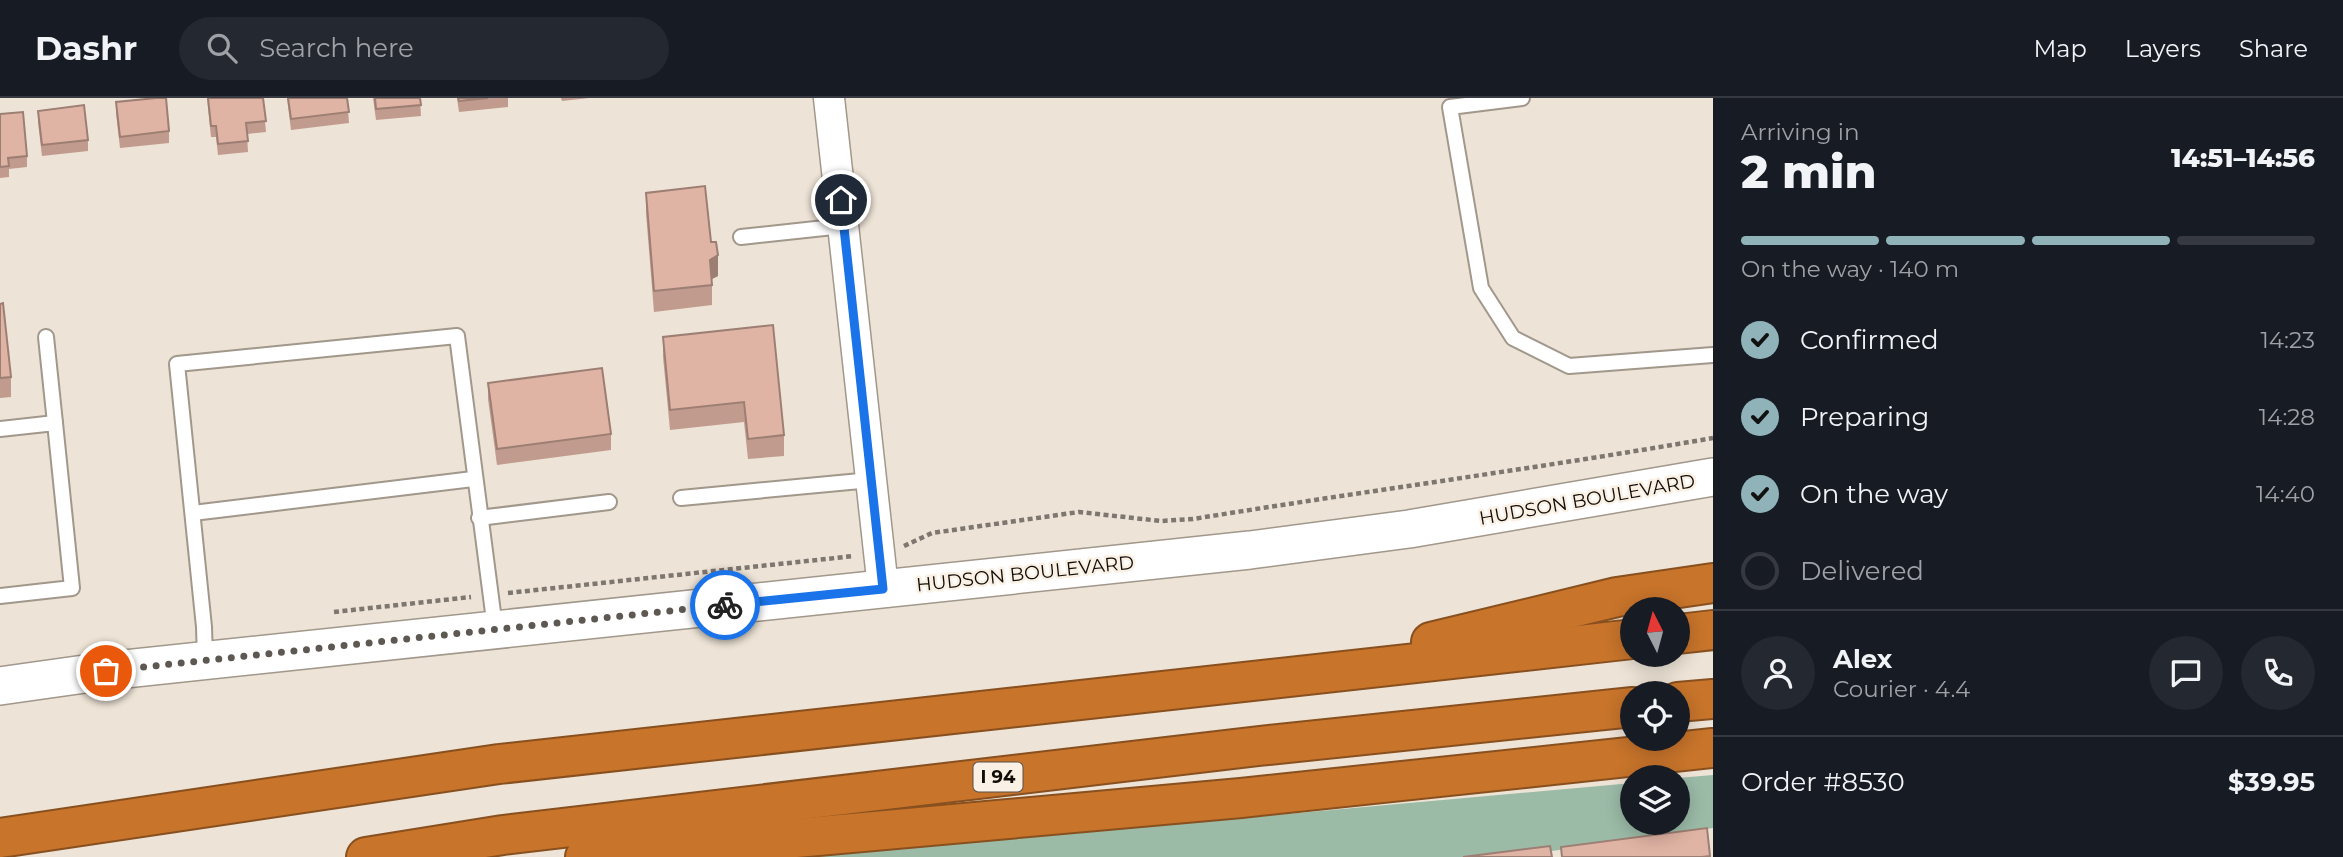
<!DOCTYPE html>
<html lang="en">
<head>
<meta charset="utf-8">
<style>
  body { margin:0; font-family:Montserrat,sans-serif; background:#242831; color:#f1f3f6; height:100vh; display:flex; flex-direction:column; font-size:26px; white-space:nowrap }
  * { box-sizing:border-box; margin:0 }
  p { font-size:23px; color:#9ea1a6 }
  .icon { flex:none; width:38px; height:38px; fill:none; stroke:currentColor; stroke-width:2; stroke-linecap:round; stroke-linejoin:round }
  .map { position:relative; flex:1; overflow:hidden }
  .panel { display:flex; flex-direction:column; background:#171b24; width:630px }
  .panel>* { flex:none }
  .needle { width:46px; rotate:354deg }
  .buttons { position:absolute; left:1620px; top:499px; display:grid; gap:14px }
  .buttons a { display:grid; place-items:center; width:70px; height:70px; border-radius:50%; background:#171b24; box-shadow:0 4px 18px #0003; font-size:35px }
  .pin { position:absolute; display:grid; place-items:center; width:60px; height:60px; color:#fff; margin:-30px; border:4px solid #fff; border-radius:50%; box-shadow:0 2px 7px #0007 }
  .courier { position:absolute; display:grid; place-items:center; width:70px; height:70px; margin:-35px; border:5px solid #1a73e8; border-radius:50%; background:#fff; color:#222; box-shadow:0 2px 9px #0007 }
  .head em { font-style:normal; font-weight:800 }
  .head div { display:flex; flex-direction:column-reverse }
  .head { display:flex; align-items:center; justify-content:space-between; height:119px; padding:0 28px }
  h1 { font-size:46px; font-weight:800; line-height:52px }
  .bar { display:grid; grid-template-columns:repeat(4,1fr); gap:10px 7px; align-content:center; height:84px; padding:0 28px }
  .bar i { height:9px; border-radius:5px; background:#363941 }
  .bar .selected { background:#90b3b9 }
  .bar p { grid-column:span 4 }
  .line { display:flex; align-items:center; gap:18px; padding:0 28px; border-top:2px solid #363941 }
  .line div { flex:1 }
  .round { display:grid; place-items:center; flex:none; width:74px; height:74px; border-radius:37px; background:#242831 }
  ol { padding:0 28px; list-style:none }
  li { display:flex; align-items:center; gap:21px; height:77px }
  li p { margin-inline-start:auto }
  li .icon { padding:7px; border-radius:50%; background:#90b3b9; color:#111; stroke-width:4 }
  li:last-child { color:#9ea1a6 }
  li i { width:38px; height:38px; border:4px solid #363941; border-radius:50% }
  header { display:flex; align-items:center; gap:42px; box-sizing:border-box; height:98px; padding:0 35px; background:#171b24; border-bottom:2px solid #363941 }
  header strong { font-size:33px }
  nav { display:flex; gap:38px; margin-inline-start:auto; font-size:24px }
  .search { width:490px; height:63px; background:#242831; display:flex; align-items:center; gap:18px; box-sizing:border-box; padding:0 24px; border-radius:38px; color:#9ea1a6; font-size:26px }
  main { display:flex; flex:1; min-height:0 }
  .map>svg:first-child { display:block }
  .green { fill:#9bbba7 }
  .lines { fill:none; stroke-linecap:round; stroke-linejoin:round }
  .service-casing { stroke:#a1978b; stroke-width:18 }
  .minor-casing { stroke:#a1978b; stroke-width:33 }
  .tertiary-casing { stroke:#a1978b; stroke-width:40 }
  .motorway-casing { stroke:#88501f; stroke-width:42 }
  .path { stroke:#7e776f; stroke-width:4.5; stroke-dasharray:5 3.5; stroke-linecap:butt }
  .service { stroke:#fff; stroke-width:14 }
  .minor { stroke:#fff; stroke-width:30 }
  .tertiary { stroke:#fff; stroke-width:37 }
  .motorway { stroke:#c8742b; stroke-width:38 }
  .wall { fill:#c19b8d }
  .shaded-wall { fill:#9d7e73 }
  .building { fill:#e0b4a4; stroke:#9d7e73; stroke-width:2 }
  .done { stroke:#5d5851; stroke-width:7; stroke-dasharray:0 12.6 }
  .route { stroke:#1a73e8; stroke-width:9 }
  .labels { text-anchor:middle; stroke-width:5; stroke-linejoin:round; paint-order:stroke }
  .shield { fill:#faf0e3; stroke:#56514a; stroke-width:2 }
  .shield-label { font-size:18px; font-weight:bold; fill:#100d09 }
  .street-label { font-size:19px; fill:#100d09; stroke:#faf0e3 }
</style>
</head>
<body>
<header>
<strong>Dashr</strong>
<div class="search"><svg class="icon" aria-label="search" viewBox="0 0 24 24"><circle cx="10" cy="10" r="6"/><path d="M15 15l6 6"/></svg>Search here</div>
<nav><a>Map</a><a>Layers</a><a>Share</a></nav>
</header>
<main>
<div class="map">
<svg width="1713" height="759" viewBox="0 0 1713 759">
  <rect width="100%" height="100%" fill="#ede3d6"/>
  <polygon class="green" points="1713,677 1713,730 1510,759 809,759 1633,685 1633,724 1678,724 1678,680"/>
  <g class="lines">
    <defs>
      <g id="service">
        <polyline points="1522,0 1450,9 1481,190 1513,240 1569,268 1713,257"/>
        <polyline points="741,139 843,128"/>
        <polyline points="46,239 55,325"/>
        <polyline points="0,331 55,325 72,490 0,498"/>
        <polyline points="681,400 871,382"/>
        <polyline points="193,415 473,381"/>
        <polyline points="479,420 609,404"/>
        <polyline points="205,561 204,529 177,266 457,238 495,530"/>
      </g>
      <polyline id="minor" points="829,0 883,490"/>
      <polyline id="tertiary" points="0,588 106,573 1250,452 1409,431 1713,379"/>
      <g id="motorway">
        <polyline points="1678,536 1713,532"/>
        <polyline points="1431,544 1617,499 1713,485"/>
        <polyline points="1678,604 1713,601"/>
        <polyline points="0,740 499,666 1633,541"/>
        <polyline points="366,759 503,737 1259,648 1633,609"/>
        <polyline points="585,759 1241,700 1713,650"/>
      </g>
    </defs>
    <use href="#service" class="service-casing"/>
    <use href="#minor" class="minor-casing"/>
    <use href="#tertiary" class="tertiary-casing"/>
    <use href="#motorway" class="motorway-casing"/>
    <g class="path">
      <path d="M904 448 932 435 1079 414 1161 423 1193 421C1366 393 1540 370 1713 340"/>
      <polyline points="508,495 854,458"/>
      <polyline points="334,514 471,499"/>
    </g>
    <use href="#service" class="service"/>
    <use href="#minor" class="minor"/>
    <use href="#tertiary" class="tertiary"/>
    <use href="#motorway" class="motorway"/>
  </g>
  <g class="wall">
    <polygon points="207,0 263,0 266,34 247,36 248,54 218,57 216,39 211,39"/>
    <polygon points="287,0 347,0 349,25 291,32"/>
    <polygon points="373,0 420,0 421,18 376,22"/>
    <polygon points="457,0 508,0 508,9 459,14"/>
    <polygon points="561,0 589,0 562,3"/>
    <polygon points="116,4 169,33 169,45 120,50 116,15"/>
    <polygon points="38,13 88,42 88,53 42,58 38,24"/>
    <polygon points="0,16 27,58 27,69 9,71 9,79 0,80"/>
    <polygon points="646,95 711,144 718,178 712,181 712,207 654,214 646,115"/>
    <polygon points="0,206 11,279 11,299 0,300"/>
    <polygon points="663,239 784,337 784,358 748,361 744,324 670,332 663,259"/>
    <polygon points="488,285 611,336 611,352 497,367 488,301"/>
  </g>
  <polygon class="shaded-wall" points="718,157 718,178 710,182 710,162"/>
  <g class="building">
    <polygon points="156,0 166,0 169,33 120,39 116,4"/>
    <polygon points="208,0 263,0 266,23 246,25 248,43 218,46 216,28 211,28"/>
    <polygon points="288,0 347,0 349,14 291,21"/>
    <polygon points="375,0 420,0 421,7 376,11"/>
    <polygon points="458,0 488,0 459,3"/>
    <polygon points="84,7 88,42 42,47 38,13"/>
    <polygon points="23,14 27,58 8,60 9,68 0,69 0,16"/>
    <polygon points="705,88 711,144 716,144 718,157 710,162 712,187 654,193 646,95"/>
    <polygon points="3,205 11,279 0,280 0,206"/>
    <polygon points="773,227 784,337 748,341 744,304 670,312 663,239"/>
    <polygon points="602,270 611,336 497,351 488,285"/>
    <polygon points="1707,730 1710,758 1702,759 1562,759 1561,749"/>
    <polygon points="1550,748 1552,759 1463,759"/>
  </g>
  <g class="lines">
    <polyline class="done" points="106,573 725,507"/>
    <polyline class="route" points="725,507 883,491 841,102"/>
  </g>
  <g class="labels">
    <rect class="shield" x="973.5" y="664.5" width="49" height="29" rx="5"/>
    <g class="shield-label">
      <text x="998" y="685">I 94</text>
    </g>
    <g class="street-label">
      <text transform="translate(1587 401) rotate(-10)" y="7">HUDSON BOULEVARD</text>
      <text transform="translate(1025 475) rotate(-6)" y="7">HUDSON BOULEVARD</text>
    </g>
  </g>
</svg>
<div class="buttons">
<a><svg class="needle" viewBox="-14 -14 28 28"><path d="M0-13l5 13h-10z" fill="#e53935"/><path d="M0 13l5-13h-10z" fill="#9ea1a6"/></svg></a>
<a><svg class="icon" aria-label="locate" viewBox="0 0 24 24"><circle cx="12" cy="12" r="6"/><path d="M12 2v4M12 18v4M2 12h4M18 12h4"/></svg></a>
<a><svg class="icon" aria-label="layers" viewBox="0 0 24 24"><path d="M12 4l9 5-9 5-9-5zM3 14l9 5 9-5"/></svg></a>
</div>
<div class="pin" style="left:106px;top:573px;background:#ea580c"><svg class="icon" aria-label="bag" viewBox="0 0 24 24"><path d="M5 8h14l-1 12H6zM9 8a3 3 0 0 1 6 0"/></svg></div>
<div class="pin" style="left:841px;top:102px;background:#1f2937"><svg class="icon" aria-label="home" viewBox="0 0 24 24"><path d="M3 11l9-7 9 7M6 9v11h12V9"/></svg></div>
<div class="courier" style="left:725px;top:507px"><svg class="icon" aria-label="bike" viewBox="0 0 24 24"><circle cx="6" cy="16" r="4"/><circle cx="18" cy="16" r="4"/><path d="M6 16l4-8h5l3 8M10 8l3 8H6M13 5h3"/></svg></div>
</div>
<section class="panel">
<div class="head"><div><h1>2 min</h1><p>Arriving in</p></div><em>14:51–14:56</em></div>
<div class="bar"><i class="selected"></i><i class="selected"></i><i class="selected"></i><i></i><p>On the way · 140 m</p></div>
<ol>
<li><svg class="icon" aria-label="check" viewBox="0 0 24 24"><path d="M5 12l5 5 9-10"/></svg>Confirmed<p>14:23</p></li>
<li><svg class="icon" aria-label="check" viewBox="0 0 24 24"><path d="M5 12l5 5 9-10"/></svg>Preparing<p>14:28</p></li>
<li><svg class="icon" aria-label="check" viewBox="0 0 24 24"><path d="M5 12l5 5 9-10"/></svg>On the way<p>14:40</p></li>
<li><i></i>Delivered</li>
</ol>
<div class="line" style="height:126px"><a class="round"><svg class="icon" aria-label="person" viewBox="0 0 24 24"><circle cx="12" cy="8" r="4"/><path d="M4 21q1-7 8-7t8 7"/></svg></a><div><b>Alex</b><p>Courier · 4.4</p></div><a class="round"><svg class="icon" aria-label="chat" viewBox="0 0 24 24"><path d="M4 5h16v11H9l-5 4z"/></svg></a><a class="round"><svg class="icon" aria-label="phone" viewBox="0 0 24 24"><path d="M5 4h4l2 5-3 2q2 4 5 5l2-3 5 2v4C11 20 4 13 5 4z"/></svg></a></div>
<div class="line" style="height:91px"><div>Order #8530</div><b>$39.95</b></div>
</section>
</main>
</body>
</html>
